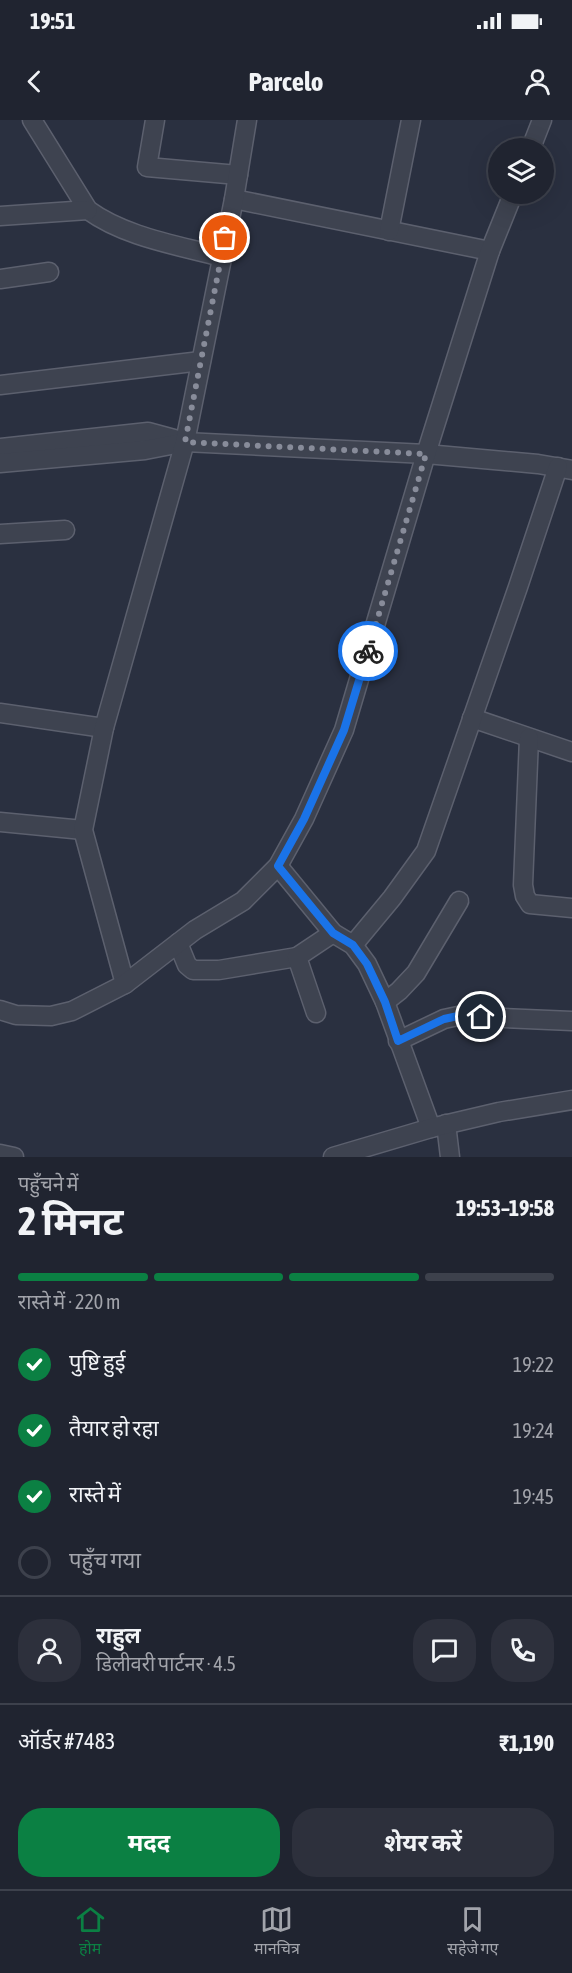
<!DOCTYPE html>
<html lang="hi">
<head>
<meta charset="utf-8">
<style>
  body { margin:0; font-family:"Asap Condensed","Noto Sans Devanagari",sans-serif; background:#2d303c; color:#f1f3f6; height:100vh; display:flex; flex-direction:column; font-size:22px; white-space:nowrap }
  * { box-sizing:border-box; margin:0 }
  p { font-size:20px; color:#a2a4ab }
  .icon { flex:none; width:33px; height:33px; fill:none; stroke:currentColor; stroke-width:2; stroke-linecap:round; stroke-linejoin:round }
  .map { position:relative; height:1037px; overflow:hidden }
  .details { display:flex; flex-direction:column; background:#202430; flex:1 }
  .details>* { flex:none }
  .tools { position:absolute; left:488px; top:18px; display:grid; gap:12px }
  .tools a { display:grid; place-items:center; width:66px; height:66px; border-radius:50%; background:#202430; box-shadow:0 6px 24px #0002,0 0 0 2px #3d414c; font-size:30px }
  .pin { position:absolute; display:grid; place-items:center; width:51px; height:51px; color:#fff; margin:-26px; border:3px solid #fff; border-radius:50%; box-shadow:0 2px 6px #0007 }
  .courier { position:absolute; display:grid; place-items:center; width:60px; height:60px; margin:-30px; border:4px solid #1a73e8; border-radius:50%; background:#fff; color:#222; box-shadow:0 2px 8px #0007 }
  .summary em { font-style:normal; font-weight:700 }
  .summary div { display:flex; flex-direction:column-reverse }
  .summary { display:flex; align-items:center; justify-content:space-between; height:102px; padding:0 18px }
  h1 { font-size:39px; font-weight:700; line-height:45px }
  .bar { display:grid; grid-template-columns:repeat(4,1fr); gap:9px 6px; align-content:center; height:72px; padding:0 18px }
  .bar i { height:8px; border-radius:4px; background:#3d414c }
  .bar .selected { background:#0b8043 }
  .bar p { grid-column:span 4 }
  .line { display:flex; align-items:center; gap:15px; padding:0 18px; border-top:2px solid #3d414c }
  .line div { flex:1 }
  .round { display:grid; place-items:center; flex:none; width:63px; height:63px; border-radius:24px; background:#2d303c }
  ol { padding:0 18px; list-style:none }
  li { display:flex; align-items:center; gap:18px; height:66px }
  li p { margin-inline-start:auto }
  li .icon { padding:6px; border-radius:50%; background:#0b8043; color:#fff; stroke-width:4 }
  li:last-child { color:#a2a4ab }
  li i { width:33px; height:33px; border:3px solid #3d414c; border-radius:50% }
  .action { display:flex; gap:12px; margin-top:auto; padding:12px 18px }
  .action a { flex:1; height:69px; border-radius:24px; background:#0b8043; color:#fff; font-size:24px; font-weight:700; line-height:69px; text-align:center }
  .action a+a { background:#2d303c; color:#f1f3f6 }
  .status { display:flex; justify-content:space-between; align-items:center; height:42px; padding:0 30px; background:#202430; direction:ltr }
  .status svg { height:16px; fill:currentColor }
  header { display:flex; justify-content:space-between; align-items:center; height:78px; padding:0 18px; background:#202430; font-size:27px; font-weight:700 }
  .tabs { display:flex; justify-content:space-around; align-items:center; height:84px; border-top:2px solid #3d414c; background:#202430; font-size:16px; color:#a2a4ab }
  .tabs a { display:grid; justify-items:center; gap:3px }
  .tabs .selected { color:#0b8043 }
  .map>svg:first-child { display:block }
  .lines { fill:none; stroke-linecap:round; stroke-linejoin:round }
  .minor-casing { stroke:#5c606e; stroke-width:21 }
  .minor { stroke:#3e4350; stroke-width:18 }
  .done { stroke:#888c9a; stroke-width:6; stroke-dasharray:0 10.8 }
  .route { stroke:#1a73e8; stroke-width:8 }
</style>
</head>
<body>
<div class="status"><b>19:51</b><svg viewBox="0 0 49 12"><path d="M0 12V9h3v3zM5 12V6h3v6zM10 12V3h3v9zM15 12V0h3v12zM26 1h20v11H26zM47 4h2v5h-2z"/></svg></div>
<header><svg class="icon" aria-label="back" viewBox="0 0 24 24"><path d="M15 5l-7 7 7 7"/></svg>Parcelo<svg class="icon" aria-label="person" viewBox="0 0 24 24"><circle cx="12" cy="8" r="4"/><path d="M4 21q1-7 8-7t8 7"/></svg></header>
<div class="map">
<svg width="572" height="1037" viewBox="0 0 572 1037">
  <rect width="100%" height="100%" fill="#2a3040"/>
  <g class="lines">
    <defs>
      <g id="minor">
        <path d="M32 0 88 90C125 117 177 125 221 137"/>
        <polyline points="155,0 147,47 238,55"/>
        <polyline points="531,28 542,0"/>
        <polyline points="234,79 490,131"/>
        <polyline points="0,96 88,90"/>
        <polyline points="389,111 411,0"/>
        <polyline points="0,159 49,152"/>
        <polyline points="0,265 201,241"/>
        <polyline points="0,328 148,312 185,322 426,334 538,344 572,350"/>
        <polyline points="0,343 145,330 181,323"/>
        <polyline points="0,414 65,410"/>
        <polyline points="0,593 104,608"/>
        <polyline points="472,598 572,632"/>
        <polyline points="529,618 523,765 525,776 530,784 572,788"/>
        <polyline points="0,702 83,710"/>
        <polyline points="278,746 333,813 353,825 367,844 385,882 431,1008"/>
        <polyline points="178,823 187,845 193,850 219,850 297,837"/>
        <polyline points="353,825 392,778 426,731 518,467 558,347"/>
        <polyline points="125,864 83,710 104,608 185,322 234,79 247,0"/>
        <polyline points="385,882 399,871 416,853 459,781"/>
        <polyline points="0,890 16,895 51,896 72,891 125,864 195,810 243,781 278,746 304,699 344,610 426,334 490,131 513,74"/>
        <polyline points="316,893 297,837 333,813"/>
        <polyline points="398,921 444,899 458,896 572,901"/>
        <polyline points="446,1004 450,1037"/>
        <polyline points="0,1034 14,1037"/>
        <polyline points="333,1037 431,1008 499,992 572,980"/>
      </g>
    </defs>
    <use href="#minor" class="minor-casing"/>
    <use href="#minor" class="minor"/>
  </g>
  <g class="lines">
    <polyline class="done" points="225,118 185,322 426,334 368,531"/>
    <polyline class="route" points="368,531 344,610 304,699 278,746 333,813 353,825 367,844 385,882 398,921 444,899 458,896 481,897"/>
  </g>
</svg>
<div class="tools">
<a><svg class="icon" aria-label="layers" viewBox="0 0 24 24"><path d="M12 4l9 5-9 5-9-5zM3 14l9 5 9-5"/></svg></a>
</div>
<div class="pin" style="left:225px;top:118px;background:#ea580c"><svg class="icon" aria-label="bag" viewBox="0 0 24 24"><path d="M5 8h14l-1 12H6zM9 8a3 3 0 0 1 6 0"/></svg></div>
<div class="pin" style="left:481px;top:897px;background:#1f2937"><svg class="icon" aria-label="home" viewBox="0 0 24 24"><path d="M3 11l9-7 9 7M6 9v11h12V9"/></svg></div>
<div class="courier" style="left:368px;top:531px"><svg class="icon" aria-label="bike" viewBox="0 0 24 24"><circle cx="6" cy="16" r="4"/><circle cx="18" cy="16" r="4"/><path d="M6 16l4-8h5l3 8M10 8l3 8H6M13 5h3"/></svg></div>
</div>
<section class="details">
<div class="summary"><div><h1>2 मिनट</h1><p>पहुँचने में</p></div><em>19:53–19:58</em></div>
<div class="bar"><i class="selected"></i><i class="selected"></i><i class="selected"></i><i></i><p>रास्ते में · 220 m</p></div>
<ol>
<li><svg class="icon" aria-label="check" viewBox="0 0 24 24"><path d="M5 12l5 5 9-10"/></svg>पुष्टि हुई<p>19:22</p></li>
<li><svg class="icon" aria-label="check" viewBox="0 0 24 24"><path d="M5 12l5 5 9-10"/></svg>तैयार हो रहा<p>19:24</p></li>
<li><svg class="icon" aria-label="check" viewBox="0 0 24 24"><path d="M5 12l5 5 9-10"/></svg>रास्ते में<p>19:45</p></li>
<li><i></i>पहुँच गया</li>
</ol>
<div class="line" style="height:108px"><a class="round"><svg class="icon" aria-label="person" viewBox="0 0 24 24"><circle cx="12" cy="8" r="4"/><path d="M4 21q1-7 8-7t8 7"/></svg></a><div><b>राहुल</b><p>डिलीवरी पार्टनर · 4.5</p></div><a class="round"><svg class="icon" aria-label="chat" viewBox="0 0 24 24"><path d="M4 5h16v11H9l-5 4z"/></svg></a><a class="round"><svg class="icon" aria-label="phone" viewBox="0 0 24 24"><path d="M5 4h4l2 5-3 2q2 4 5 5l2-3 5 2v4C11 20 4 13 5 4z"/></svg></a></div>
<div class="line" style="height:78px"><div>ऑर्डर #7483</div><b>₹1,190</b></div>
<div class="action"><a>मदद</a><a>शेयर करें</a></div>
</section>
<nav class="tabs">
<a class="selected"><svg class="icon" aria-label="home" viewBox="0 0 24 24"><path d="M3 11l9-7 9 7M6 9v11h12V9"/></svg>होम</a>
<a><svg class="icon" aria-label="map" viewBox="0 0 24 24"><path d="M3 6l6-2 6 2 6-2v14l-6 2-6-2-6 2zM9 4v14M15 6v14"/></svg>मानचित्र</a>
<a><svg class="icon" aria-label="saved" viewBox="0 0 24 24"><path d="M7 4h10v16l-5-4-5 4z"/></svg>सहेजे गए</a>
</nav>
</body>
</html>
